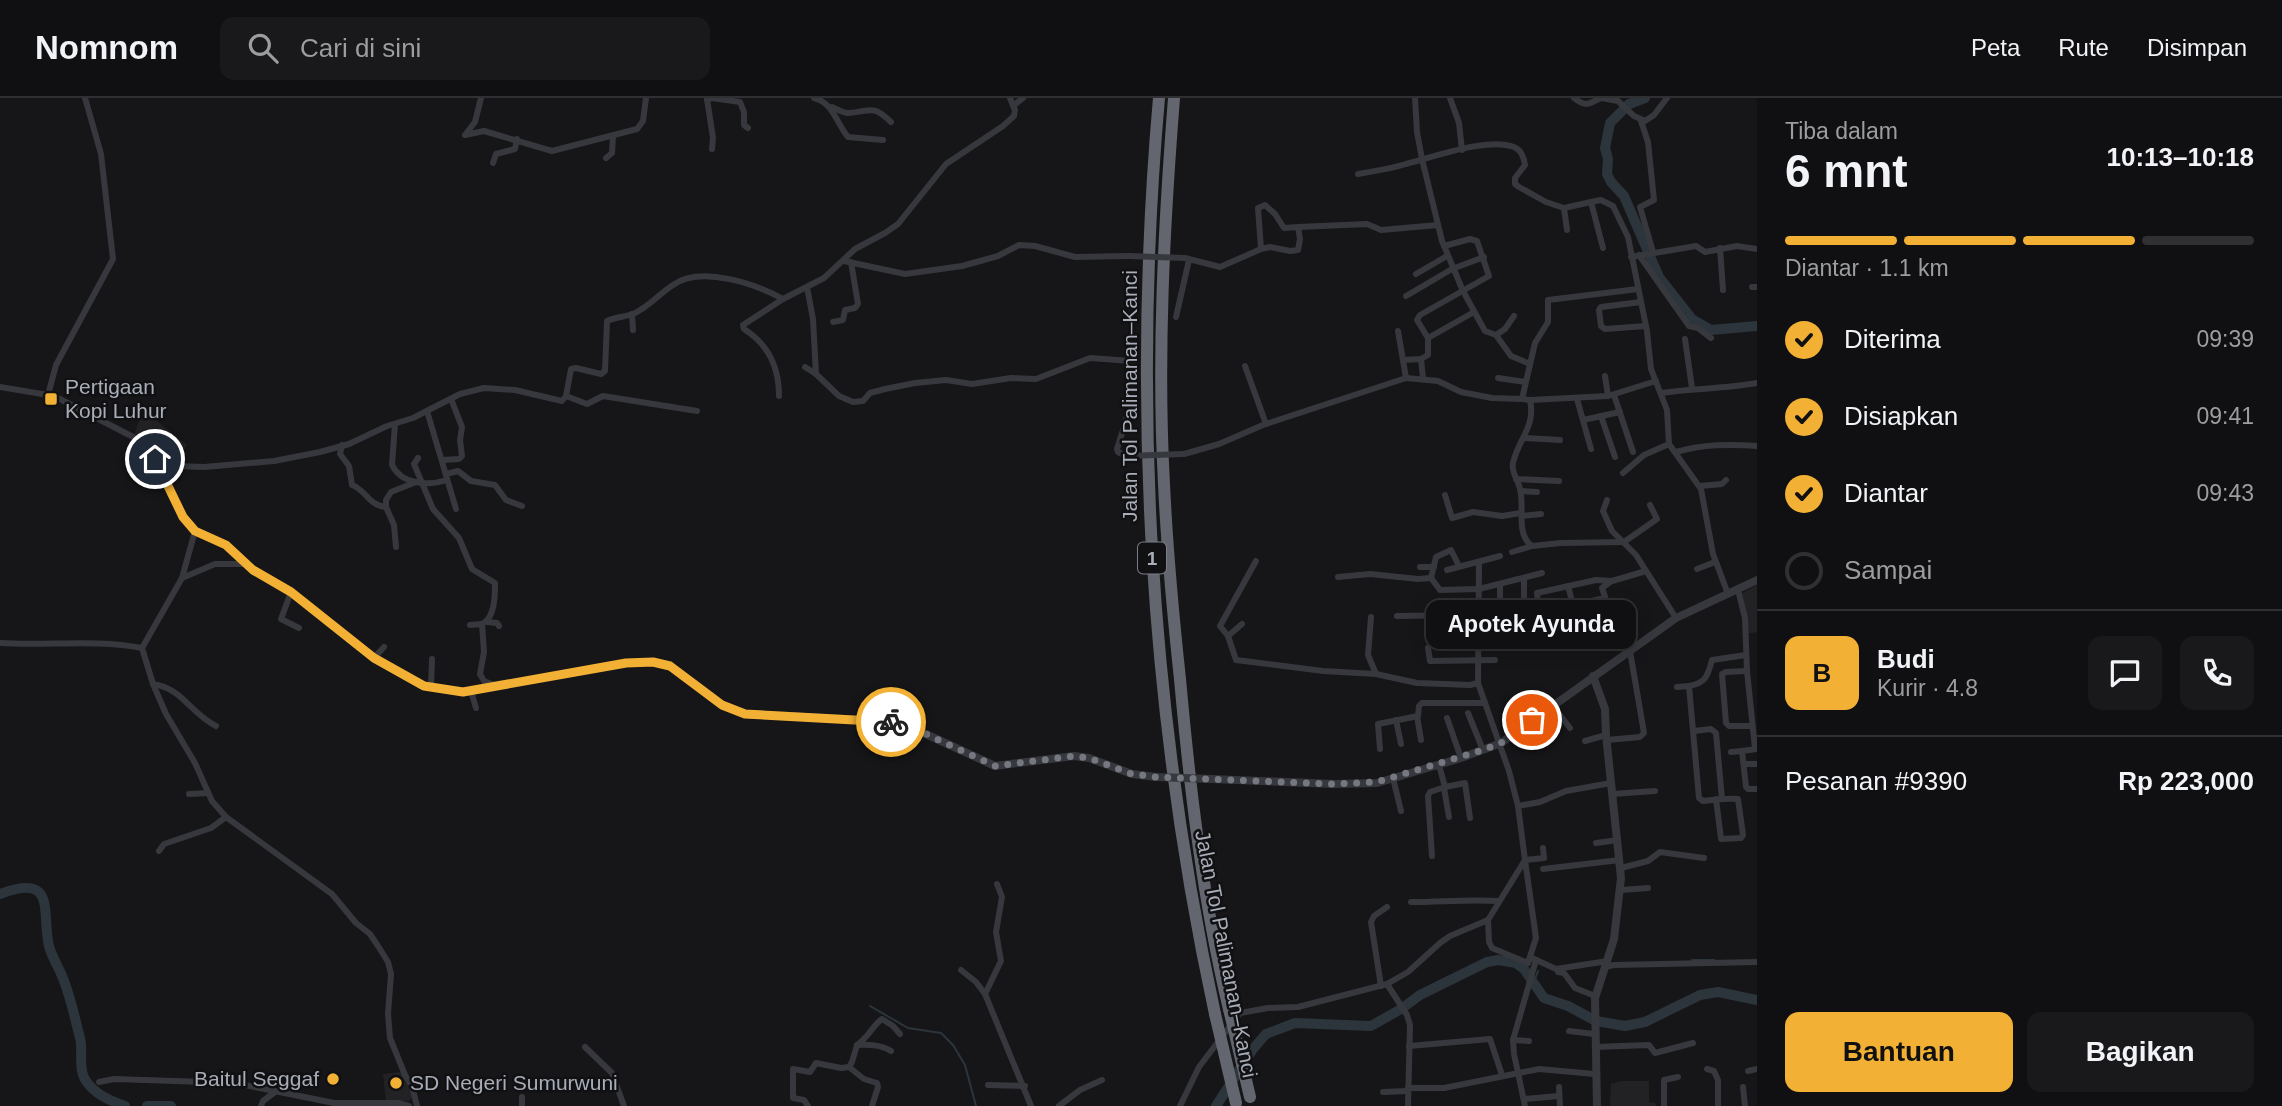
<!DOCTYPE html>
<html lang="id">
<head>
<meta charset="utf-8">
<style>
  body { margin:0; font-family:Helvetica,sans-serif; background:#19191b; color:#f1f3f6; height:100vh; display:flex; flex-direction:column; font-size:26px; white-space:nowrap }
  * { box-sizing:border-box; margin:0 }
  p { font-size:23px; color:#9c9d9f }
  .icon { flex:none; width:38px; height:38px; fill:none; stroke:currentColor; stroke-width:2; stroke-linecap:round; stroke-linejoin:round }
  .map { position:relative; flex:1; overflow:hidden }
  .drawer { display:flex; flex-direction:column; background:#101012; width:525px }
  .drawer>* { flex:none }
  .pin { position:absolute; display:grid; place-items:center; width:60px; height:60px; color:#fff; margin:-30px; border:4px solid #fff; border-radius:50%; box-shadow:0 2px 7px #0007 }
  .courier { position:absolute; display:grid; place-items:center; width:70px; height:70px; margin:-35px; border:5px solid #f2b134; border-radius:50%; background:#fff; color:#222; box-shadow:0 2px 9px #0007 }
  .bubble { position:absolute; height:49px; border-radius:14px; background:#101012; box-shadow:0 4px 18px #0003,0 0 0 2px #303032; font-size:23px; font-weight:700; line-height:49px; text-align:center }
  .overview em { font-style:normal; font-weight:700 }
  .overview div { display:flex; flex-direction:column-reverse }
  .overview { display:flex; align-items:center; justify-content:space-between; height:119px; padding:0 28px }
  h1 { font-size:46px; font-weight:700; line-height:52px }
  .bar { display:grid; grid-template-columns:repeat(4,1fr); gap:10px 7px; align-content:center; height:84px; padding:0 28px }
  .bar i { height:9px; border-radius:5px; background:#303032 }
  .bar .on { background:#f2b134 }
  .bar p { grid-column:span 4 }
  .line { display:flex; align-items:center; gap:18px; padding:0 28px; border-top:2px solid #303032 }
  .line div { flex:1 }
  .round { display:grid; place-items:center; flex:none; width:74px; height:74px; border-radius:14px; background:#19191b }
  ol { padding:0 28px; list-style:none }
  li { display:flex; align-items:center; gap:21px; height:77px }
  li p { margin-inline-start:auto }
  li .icon { padding:7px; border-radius:50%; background:#f2b134; color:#111; stroke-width:4 }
  li:last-child { color:#9c9d9f }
  li i { width:38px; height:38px; border:4px solid #303032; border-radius:50% }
  .action { display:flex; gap:14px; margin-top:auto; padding:14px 28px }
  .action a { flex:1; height:80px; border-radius:14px; background:#f2b134; color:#111; font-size:28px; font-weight:700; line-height:80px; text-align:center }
  .action a+a { background:#19191b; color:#f1f3f6 }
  header { display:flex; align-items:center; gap:42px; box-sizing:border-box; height:98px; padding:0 35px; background:#101012; border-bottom:2px solid #303032 }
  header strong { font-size:33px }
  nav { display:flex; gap:38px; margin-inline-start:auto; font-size:24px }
  .search { width:490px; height:63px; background:#19191b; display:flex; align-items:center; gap:18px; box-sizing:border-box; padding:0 24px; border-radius:14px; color:#9c9d9f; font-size:26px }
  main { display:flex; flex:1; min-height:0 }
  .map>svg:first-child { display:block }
  .built { fill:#222225 }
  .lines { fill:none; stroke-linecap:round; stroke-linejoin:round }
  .stream { stroke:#2c353c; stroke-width:2 }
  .river { stroke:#2c353c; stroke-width:10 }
  .minor { stroke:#37383d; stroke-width:6 }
  .tertiary { stroke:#37383d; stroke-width:8 }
  .motorway { stroke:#63666e; stroke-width:12 }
  .minor-bridge { stroke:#37383d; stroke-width:6 }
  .tertiary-bridge { stroke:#37383d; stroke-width:8 }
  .motorway-bridge { stroke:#63666e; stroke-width:12 }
  .done { stroke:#757880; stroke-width:7; stroke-dasharray:0 12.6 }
  .route { stroke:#f2b134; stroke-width:9 }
  .poi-dot { fill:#f2b134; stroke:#111113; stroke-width:2.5 }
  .labels { text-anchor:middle; stroke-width:5; stroke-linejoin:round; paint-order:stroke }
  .shield { fill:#111113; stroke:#7b7e86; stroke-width:2 }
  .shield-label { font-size:19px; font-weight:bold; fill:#a8adb8 }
  .poi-label { font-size:21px; fill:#a8adb8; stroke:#111113; text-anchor:start }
  .street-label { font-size:21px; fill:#a8adb8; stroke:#111113 }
</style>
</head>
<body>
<header>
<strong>Nomnom</strong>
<div class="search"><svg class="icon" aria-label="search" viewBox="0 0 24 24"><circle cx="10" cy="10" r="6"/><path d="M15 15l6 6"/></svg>Cari di sini</div>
<nav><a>Peta</a><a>Rute</a><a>Disimpan</a></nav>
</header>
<main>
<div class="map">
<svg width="1757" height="1008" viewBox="0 0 1757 1008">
  <rect width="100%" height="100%" fill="#161618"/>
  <g class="built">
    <polygon points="143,312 187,347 175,366 165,367 148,347 134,337"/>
    <polygon points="1757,487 1757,534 1746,536 1742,495"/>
    <polygon points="401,974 411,988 412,1000 409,1003 386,1003 383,976"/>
    <polygon points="1621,983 1649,983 1649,1004 1655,1005 1656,1008 1610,1008 1611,986"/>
  </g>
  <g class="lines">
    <g class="stream">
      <polyline points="1692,862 1714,862"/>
      <polyline points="1534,884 1538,873"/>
      <polyline points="870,908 908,930 941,935 953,947 965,967 976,1008"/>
    </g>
    <g class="river">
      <polyline points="1645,0 1629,6 1610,25 1605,50 1608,61 1607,76 1611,84 1624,98 1659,179 1692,221 1711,232 1757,228"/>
      <path d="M0 796C58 774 41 815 49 848 52 860 60 871 64 883 71 901 75 921 80 940 83 952 79 965 83 977 89 993 110 1003 125 1008"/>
      <polyline points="147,1008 171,1008"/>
      <polyline points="1216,1008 1253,951 1266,936 1295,925 1371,928 1401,911 1420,897 1487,864 1498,862 1516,865 1524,871 1544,900 1568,908 1596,923 1625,928 1645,924 1700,897 1718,894 1757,902"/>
    </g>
    <g class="minor">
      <polyline points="481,0 475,24 465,37 484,33 552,53 637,31 643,23 646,0"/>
      <path d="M814 0C834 5 836 25 848 39L883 42"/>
      <polyline points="1415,0 1417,34 1422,61 1442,143 1463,193 1485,233 1496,237 1511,258 1530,266"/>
      <polyline points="1450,0 1459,25 1462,52"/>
      <path d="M1574 0C1588 11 1589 4 1602 0L1618 3 1634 18 1645 23 1654 17 1667 0"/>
      <polyline points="707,1 713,40 712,51"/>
      <polyline points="707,2 712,0 740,4 744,14 744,27 748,30"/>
      <polyline points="1013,8 1023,0"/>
      <path d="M832 9C837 11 843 15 848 15 870 14 871 5 891 24"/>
      <polyline points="1641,23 1648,44 1654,102 1640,109 1653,154"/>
      <polyline points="606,60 612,55 613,38"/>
      <polyline points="493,65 496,56 515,51 517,41"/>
      <path d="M1358 76C1374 73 1390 71 1406 66 1433 59 1488 39 1514 49 1522 52 1524 60 1525 67L1515 80V86L1519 89 1546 104 1564 110 1591 104"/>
      <polyline points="1564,110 1567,132"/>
      <polyline points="1298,129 1367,126 1381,132 1438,127"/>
      <polyline points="1603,150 1591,104 1601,102 1613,108 1628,139 1647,233 1651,271 1667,312 1669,346 1701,391 1713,456 1728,496"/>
      <polyline points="1720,150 1723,192"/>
      <polyline points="1639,157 1689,228 1698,230 1711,240"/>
      <polyline points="1631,159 1696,148 1705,154 1737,148 1757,151"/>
      <polyline points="1185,160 1220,169 1261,151 1270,149 1290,153 1298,152 1300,141 1298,129 1284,130 1275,116 1265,107 1258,110 1261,151"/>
      <polyline points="844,163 905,176 962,168 998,158 1019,147 1035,148 1075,159 1128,158"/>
      <polyline points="1416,176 1447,158"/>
      <path d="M807 189 813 221 816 276 839 298 853 304 863 303 870 295 885 291 915 285 946 282 972 286 1011 280 1036 281 1090 260 1131 263C1140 283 1124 329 1117 351L1118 354 1126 358"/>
      <polyline points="1752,189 1757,189"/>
      <path d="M1638 191 1548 202V224L1535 245 1522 301 1530 302C1536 329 1518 341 1513 365 1511 375 1518 381 1520 391 1525 408 1515 436 1532 448L1561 445 1624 444 1657 421 1650 407"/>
      <polyline points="1406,198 1452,171 1484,159"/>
      <polyline points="1641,204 1601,209 1599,212 1601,228 1605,231 1646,228"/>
      <polyline points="632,216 633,232"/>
      <polyline points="1176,219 1189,162"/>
      <polyline points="833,224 843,222 845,212 855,210 858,206 851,164"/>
      <polyline points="1398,233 1406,280"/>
      <polyline points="1496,237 1505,231 1514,218"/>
      <polyline points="1428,240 1474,214"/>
      <polyline points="1685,241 1692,290"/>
      <polyline points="1421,261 1423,280"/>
      <polyline points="1403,262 1421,261 1428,257 1428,240 1417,222 1420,217 1489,178 1477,143 1470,141 1444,148"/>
      <polyline points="1245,268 1266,326"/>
      <polyline points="805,269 816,276"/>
      <polyline points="1605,278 1608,298"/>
      <polyline points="1498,280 1525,284"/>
      <polyline points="0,289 54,298 137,341 155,361 189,427 200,435 226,447 253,472 291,494 374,560 424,588 463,594 627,565"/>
      <path d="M1661 295C1693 290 1725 291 1757 285"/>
      <polyline points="48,297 56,267 113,161 101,56 85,0"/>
      <polyline points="1614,297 1633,354"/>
      <polyline points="566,298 587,306 603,298 697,313"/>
      <path d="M779 298C779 269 769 247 744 231L743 227 783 201 824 180 855 151 885 135 898 126 946 66 1003 28 1014 18 1015 12 1010 0"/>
      <polyline points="1577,301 1591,351"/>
      <polyline points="1530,302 1608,298 1656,283"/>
      <polyline points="427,313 456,411"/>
      <polyline points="1601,318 1615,359"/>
      <polyline points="1583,322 1620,314"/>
      <path d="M395 326 392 367C402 387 428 388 447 382"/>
      <polyline points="1525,340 1560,342"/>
      <path d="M342 347 340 356 349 368 352 387C366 392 369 408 386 409"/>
      <path d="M1676 354C1704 346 1728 346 1757 348"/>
      <polyline points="1184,356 1219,346 1263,327 1406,280 1438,283 1461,294 1492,300 1522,301"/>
      <path d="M418 360 414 366 433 411 459 440 472 471 495 485C495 498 495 520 482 526L484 554 480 576 484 583 494 587"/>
      <polyline points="442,362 459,361 462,358 460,342 462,329 451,301"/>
      <path d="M162 372 175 368 204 369 274 363 320 354 349 346 387 328 413 320 460 296 484 290 515 292 562 303 566 298 571 271 576 270 601 276 605 273 607 223C615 219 624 219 633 216 648 210 660 195 673 187 701 167 756 186 783 201"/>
      <polyline points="1623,375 1644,357 1669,346"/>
      <polyline points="446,376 458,373 471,383 495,387 506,402 522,408"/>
      <polyline points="1516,381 1559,383"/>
      <polyline points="1700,388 1722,386 1726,382"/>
      <polyline points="1521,393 1537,394"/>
      <polyline points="1445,397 1452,420 1473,414 1502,418 1521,415"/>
      <polyline points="1607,402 1603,413 1612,433 1636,457 1676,520"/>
      <polyline points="1522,418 1541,416"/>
      <polyline points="396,449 394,427 386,409 386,402 391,394 416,384"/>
      <polyline points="1512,454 1532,448"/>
      <polyline points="1256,463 1220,528 1228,538 1236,562 1323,573 1376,576 1417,585 1470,587 1478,585"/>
      <polyline points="1479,464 1478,585 1509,673 1518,708 1525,762 1544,760 1543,750"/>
      <polyline points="245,466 215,466 182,480 142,550 153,586 166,616 195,665 212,703 226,719 332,796 356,825 370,836 378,848 388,864 391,876 388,916 390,940 405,977 412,988 417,1008"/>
      <polyline points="1420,469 1434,469"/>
      <polyline points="1697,471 1715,464"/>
      <polyline points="1447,472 1500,458"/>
      <polyline points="1338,479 1370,476 1418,481 1431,480 1436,459 1451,452 1459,468"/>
      <polyline points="182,480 195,433"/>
      <polyline points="1431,480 1440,492 1479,491 1542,475"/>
      <polyline points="1500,486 1500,516"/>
      <polyline points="1568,488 1573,507"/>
      <polyline points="1738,492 1745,520 1747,573 1755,651"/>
      <polyline points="291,494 281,521 299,530"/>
      <polyline points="1605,500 1539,515 1537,495 1596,482 1612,483 1646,473"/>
      <polyline points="1608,508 1602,490 1610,484"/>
      <polyline points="1397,518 1522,516 1524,514 1524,480"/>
      <polyline points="1371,519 1368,557 1376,576"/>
      <polyline points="487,524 497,525 499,528"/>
      <polyline points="470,527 482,526"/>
      <polyline points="1228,538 1242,526"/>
      <polyline points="1431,539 1510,540"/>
      <path d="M0 545C48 548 95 541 142 550"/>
      <polyline points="1428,550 1430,563 1495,562"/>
      <polyline points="374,560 384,549"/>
      <polyline points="1747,573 1726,574 1722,576 1726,625 1729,628 1752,628"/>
      <path d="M153 586C182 590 190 615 216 628"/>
      <polyline points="1677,589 1689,588"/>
      <polyline points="431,590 432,561"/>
      <polyline points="471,593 476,610"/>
      <polyline points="1552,607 1570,630"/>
      <polyline points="1468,615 1483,652"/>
      <polyline points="1417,618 1421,642"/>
      <polyline points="1447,620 1461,660"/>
      <polyline points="1396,622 1401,646"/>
      <polyline points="1694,633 1711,631 1716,635 1722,701"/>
      <polyline points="1607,642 1640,639 1644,635 1630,553"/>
      <polyline points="1585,643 1606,637"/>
      <polyline points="1380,651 1378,626 1418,618 1419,608 1422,605 1485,605"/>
      <polyline points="1757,651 1742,653 1746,689 1748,691 1757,691"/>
      <polyline points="1731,654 1742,653"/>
      <polyline points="1744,666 1757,666"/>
      <polyline points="1393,680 1401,713"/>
      <polyline points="1445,689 1465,685 1470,720"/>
      <polyline points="1444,690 1449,719"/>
      <polyline points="189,696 208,695"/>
      <polyline points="1612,696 1655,693"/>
      <path d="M1716 701 1721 741 1741 740 1743 737 1738 701C1726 700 1715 702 1703 703L1699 700 1689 588C1707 585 1708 576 1712 562L1746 557"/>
      <polyline points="1518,708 1540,704 1566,693 1611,685"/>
      <polyline points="1596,745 1618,742"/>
      <polyline points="159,753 164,746 211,730 226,719"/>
      <polyline points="1432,758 1428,698 1430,694 1445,689 1439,667"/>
      <polyline points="1621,770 1648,763 1660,754 1704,760"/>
      <polyline points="1543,771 1620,762"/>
      <polyline points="1621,792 1648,790"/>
      <path d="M1411 804C1441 804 1469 801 1499 803"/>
      <polyline points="1488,822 1489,844 1492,850 1528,865 1536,840 1525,762"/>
      <polyline points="1532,860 1556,871 1608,863"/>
      <polyline points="1605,869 1614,867 1757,864"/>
      <polyline points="961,872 976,884 985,896 1031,1008"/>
      <polyline points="1558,874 1564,875 1575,890 1595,898"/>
      <polyline points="1387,886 1407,917 1410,927 1408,1008"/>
      <polyline points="1381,888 1371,824 1374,818 1387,809"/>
      <polyline points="985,896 1001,863 996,834 1002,799 997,786"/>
      <polyline points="1569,933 1594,936"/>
      <polyline points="1513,942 1529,943"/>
      <path d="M857 947C869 939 872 928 882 921L893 928 900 936"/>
      <polyline points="1409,948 1490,941 1502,977"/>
      <polyline points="585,949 612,975 624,1008"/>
      <polyline points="1595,949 1649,947 1655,955 1693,945"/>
      <path d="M849 969 852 964 857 947C867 946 882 947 891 953"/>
      <polyline points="1707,971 1714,973 1718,982 1718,1008"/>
      <polyline points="1748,973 1757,971"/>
      <polyline points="99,984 114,981 235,985 334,1005 398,1005 409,1008"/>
      <polyline points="988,987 1025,988"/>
      <polyline points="1559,989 1560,1008"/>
      <polyline points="1743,989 1745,1008"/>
      <polyline points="1408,990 1444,990 1539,971 1595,976"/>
      <polyline points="1383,994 1408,993"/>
      <polyline points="522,999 522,1008"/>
      <polyline points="1524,1001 1559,998"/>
      <polyline points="261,1008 263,1003 275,994"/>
      <polyline points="808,1008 804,1002 793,1000 793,971 810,974 816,965 841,970 849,969 864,981 877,985 878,989 872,1008"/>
      <polyline points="1059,1008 1080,992 1102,982"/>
      <polyline points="1180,1008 1199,969 1240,915 1268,910 1298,909 1387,886 1408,874 1440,845 1450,838 1488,822 1525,762"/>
      <polyline points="1525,1008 1514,956 1513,942 1536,862"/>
      <polyline points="1664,1008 1664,982 1678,979"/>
    </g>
    <g class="tertiary">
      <polyline points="627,565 653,564 670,568 722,607 745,616 884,623 915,631 995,668 1074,658 1089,660 1132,676 1156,679"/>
      <polyline points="1593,578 1605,611 1606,637 1621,780 1614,841 1595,900 1597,1008"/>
      <polyline points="1212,681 1334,686 1377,685 1461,660 1501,645 1676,520 1757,482"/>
    </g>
    <g class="motorway">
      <path d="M1159 0C1132 305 1150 616 1215 916"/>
      <path d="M1174 0C1164 128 1157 258 1164 386 1167 451 1173 516 1180 581 1190 692 1203 803 1229 911"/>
    </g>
    <g class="minor-bridge">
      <polyline points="1128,158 1185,160"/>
      <polyline points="1126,358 1184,356"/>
    </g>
    <polyline class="tertiary-bridge" points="1156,679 1212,681"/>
    <g class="motorway-bridge">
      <polyline points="1229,911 1250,999"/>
      <polyline points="1215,916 1236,1005"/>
    </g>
  </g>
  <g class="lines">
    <polyline class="done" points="891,624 915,631 995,668 1074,658 1089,660 1132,676 1156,679 1334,686 1377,684 1483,652 1501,645 1532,622"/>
    <polyline class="route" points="155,361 183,419 195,433 226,447 253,472 291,494 374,560 424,588 463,594 626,565 653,564 670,568 722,607 745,616 891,624"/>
  </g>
  <g class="poi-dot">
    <rect x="44" y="294" width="14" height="14" rx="3.5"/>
    <circle cx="333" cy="981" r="7"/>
    <circle cx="396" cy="985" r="7"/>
  </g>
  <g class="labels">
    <rect class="shield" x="1138" y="444.5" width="28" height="31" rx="5"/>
    <g class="shield-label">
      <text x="1152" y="467">1</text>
    </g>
    <g class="poi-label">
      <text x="65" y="296">Pertigaan<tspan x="65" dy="24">Kopi Luhur</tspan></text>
      <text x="319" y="988" text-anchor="end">Baitul Seggaf</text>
      <text x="410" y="992">SD Negeri Sumurwuni</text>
    </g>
    <g class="street-label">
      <text transform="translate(1130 298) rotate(-90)" y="7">Jalan Tol Palimanan–Kanci</text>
      <text transform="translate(1226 856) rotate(79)" y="7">Jalan Tol Palimanan–Kanci</text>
    </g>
  </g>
</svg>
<div class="pin" style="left:1532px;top:622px;background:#ea580c"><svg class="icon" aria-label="bag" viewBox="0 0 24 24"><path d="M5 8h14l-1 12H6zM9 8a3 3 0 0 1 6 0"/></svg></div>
<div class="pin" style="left:155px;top:361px;background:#1f2937"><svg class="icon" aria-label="home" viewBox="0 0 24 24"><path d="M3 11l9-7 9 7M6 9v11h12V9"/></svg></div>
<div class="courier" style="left:891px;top:624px"><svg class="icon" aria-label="bike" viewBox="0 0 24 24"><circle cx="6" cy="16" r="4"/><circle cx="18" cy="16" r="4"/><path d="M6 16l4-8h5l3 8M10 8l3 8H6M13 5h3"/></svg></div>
<div class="bubble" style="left:1426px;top:502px;width:210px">Apotek Ayunda</div>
</div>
<section class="drawer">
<div class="overview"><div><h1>6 mnt</h1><p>Tiba dalam</p></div><em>10:13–10:18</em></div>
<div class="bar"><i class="on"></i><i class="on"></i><i class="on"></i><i></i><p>Diantar · 1.1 km</p></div>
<ol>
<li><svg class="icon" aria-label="check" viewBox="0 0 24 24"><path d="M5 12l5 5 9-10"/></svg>Diterima<p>09:39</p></li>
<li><svg class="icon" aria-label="check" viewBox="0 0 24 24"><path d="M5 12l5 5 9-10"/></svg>Disiapkan<p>09:41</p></li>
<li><svg class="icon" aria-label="check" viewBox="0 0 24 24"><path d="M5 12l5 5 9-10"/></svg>Diantar<p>09:43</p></li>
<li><i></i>Sampai</li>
</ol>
<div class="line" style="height:126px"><b class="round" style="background:#f2b134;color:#111">B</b><div><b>Budi</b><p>Kurir · 4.8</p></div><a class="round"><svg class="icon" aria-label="chat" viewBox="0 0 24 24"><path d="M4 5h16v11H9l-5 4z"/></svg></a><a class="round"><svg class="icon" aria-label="phone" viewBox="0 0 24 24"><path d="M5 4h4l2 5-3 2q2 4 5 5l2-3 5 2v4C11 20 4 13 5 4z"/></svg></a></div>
<div class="line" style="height:91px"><div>Pesanan #9390</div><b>Rp 223,000</b></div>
<div class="action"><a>Bantuan</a><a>Bagikan</a></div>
</section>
</main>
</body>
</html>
